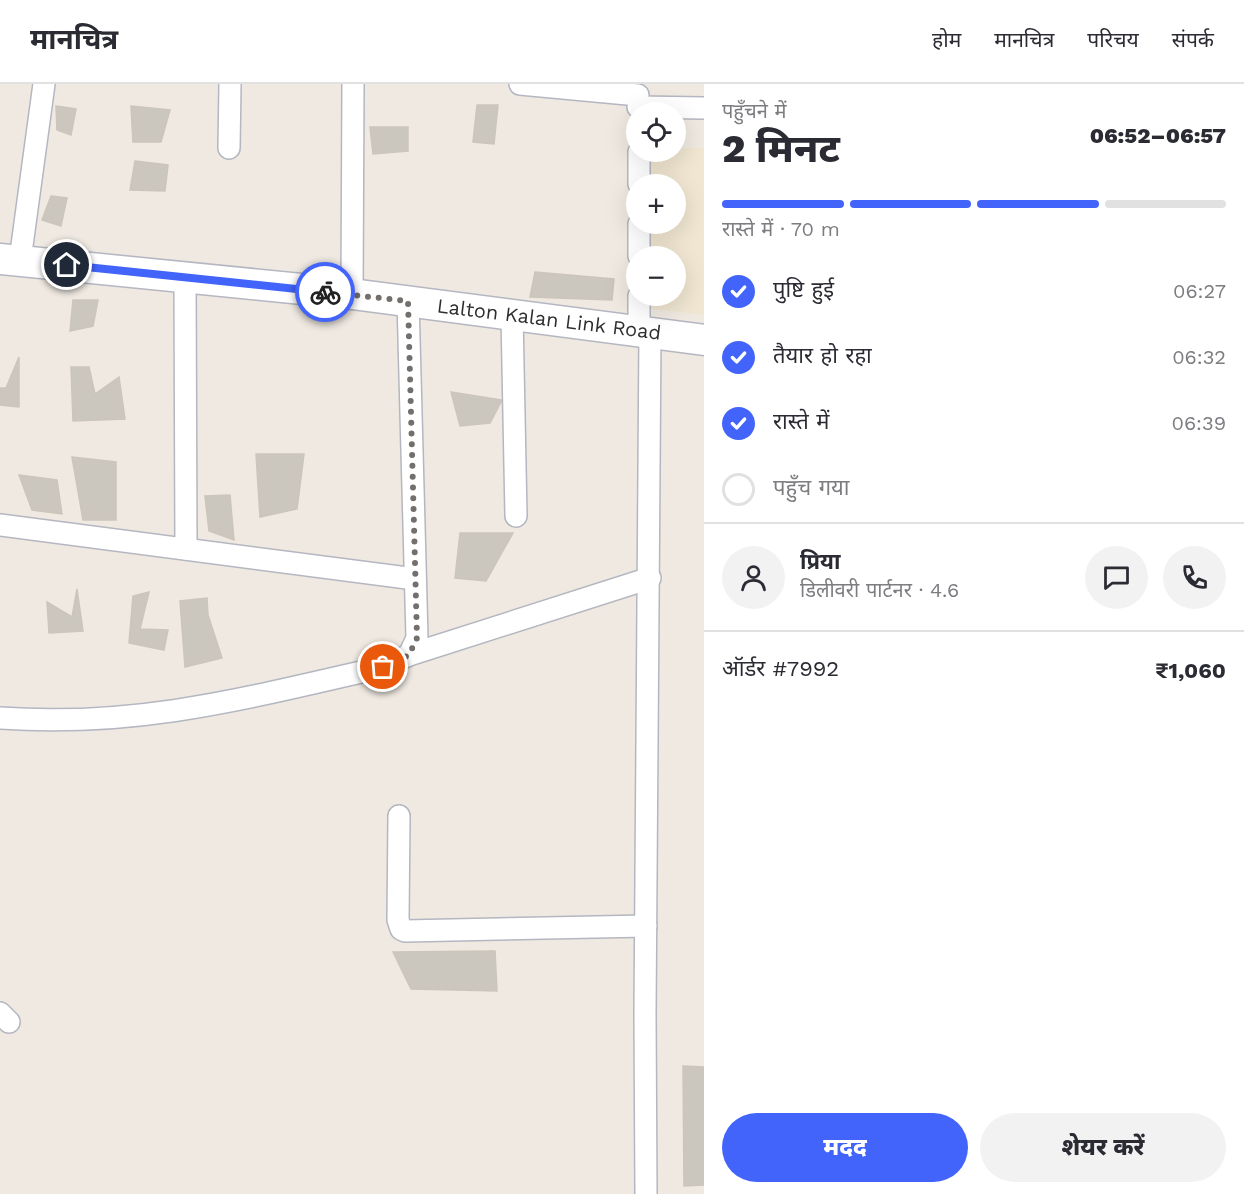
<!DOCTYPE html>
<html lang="hi">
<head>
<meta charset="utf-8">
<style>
  body { margin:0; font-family:"Work Sans","Noto Sans Devanagari",sans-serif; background:#f2f2f3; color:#2b2b33; height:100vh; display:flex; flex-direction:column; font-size:22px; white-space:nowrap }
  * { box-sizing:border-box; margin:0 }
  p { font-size:20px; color:#7c7c81 }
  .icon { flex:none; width:33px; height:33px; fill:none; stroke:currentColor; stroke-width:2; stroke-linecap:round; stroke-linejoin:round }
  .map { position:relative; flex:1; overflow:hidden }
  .panel { display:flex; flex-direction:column; background:#fff; width:540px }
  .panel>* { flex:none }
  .tools { position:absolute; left:626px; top:18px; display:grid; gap:12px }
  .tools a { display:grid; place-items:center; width:60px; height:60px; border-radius:50%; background:#fff; box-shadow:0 6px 24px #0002; font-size:30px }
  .pin { position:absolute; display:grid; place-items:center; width:51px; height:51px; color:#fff; margin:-26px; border:3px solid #fff; border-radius:50%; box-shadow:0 2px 6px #0007 }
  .courier { position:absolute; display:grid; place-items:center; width:60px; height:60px; margin:-30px; border:4px solid #4264fb; border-radius:50%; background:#fff; color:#222; box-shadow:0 2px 8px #0007 }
  .head em { font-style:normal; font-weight:800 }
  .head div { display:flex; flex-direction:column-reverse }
  .head { display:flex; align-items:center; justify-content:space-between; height:102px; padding:0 18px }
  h1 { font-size:39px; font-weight:800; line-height:45px }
  .bar { display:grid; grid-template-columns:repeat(4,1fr); gap:9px 6px; align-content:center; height:72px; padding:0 18px }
  .bar i { height:8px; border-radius:4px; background:#e1e1e2 }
  .bar .on { background:#4264fb }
  .bar p { grid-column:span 4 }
  .line { display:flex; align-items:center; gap:15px; padding:0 18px; border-top:2px solid #e1e1e2 }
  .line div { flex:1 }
  .round { display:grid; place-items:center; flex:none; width:63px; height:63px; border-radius:32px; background:#f2f2f3 }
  ol { padding:0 18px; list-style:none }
  li { display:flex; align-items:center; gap:18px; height:66px }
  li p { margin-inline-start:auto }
  li .icon { padding:6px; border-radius:50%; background:#4264fb; color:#fff; stroke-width:4 }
  li:last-child { color:#7c7c81 }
  li i { width:33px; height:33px; border:3px solid #e1e1e2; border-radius:50% }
  .primary-button { display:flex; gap:12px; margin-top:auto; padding:12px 18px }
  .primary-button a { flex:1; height:69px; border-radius:36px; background:#4264fb; color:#fff; font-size:24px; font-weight:800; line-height:69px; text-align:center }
  .primary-button a+a { background:#f2f2f3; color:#2b2b33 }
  header { display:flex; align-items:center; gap:36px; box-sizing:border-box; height:84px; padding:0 30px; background:#fff; border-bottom:2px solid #e1e1e2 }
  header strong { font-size:28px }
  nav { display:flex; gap:33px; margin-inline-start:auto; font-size:21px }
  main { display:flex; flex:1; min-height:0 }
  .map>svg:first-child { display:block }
  .education { fill:#f0e6d1 }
  .building { fill:#cbc7bf; stroke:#cbc5ba; stroke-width:1.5 }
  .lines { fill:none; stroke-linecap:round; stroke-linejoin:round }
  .street-casing { stroke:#b4b7c1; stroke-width:24 }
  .secondary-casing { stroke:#b4b7c1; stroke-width:33 }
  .street { stroke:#fff; stroke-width:21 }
  .secondary { stroke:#fff; stroke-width:30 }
  .done { stroke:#726f6d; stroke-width:6; stroke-dasharray:0 10.8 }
  .route { stroke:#4264fb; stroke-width:8 }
  .labels { text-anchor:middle; stroke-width:6; stroke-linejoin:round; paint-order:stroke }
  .street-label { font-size:20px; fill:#2e2e2e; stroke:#fff }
</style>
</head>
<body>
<header>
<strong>मानचित्र</strong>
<nav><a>होम</a><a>मानचित्र</a><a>परिचय</a><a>संपर्क</a></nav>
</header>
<main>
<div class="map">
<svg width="704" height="1110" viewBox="0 0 704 1110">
  <rect width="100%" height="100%" fill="#efe9e1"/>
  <polygon class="education" points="675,64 704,64 704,231 648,224 649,212 675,212 675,172 649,172 650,140 675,140 675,100 650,100 651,68 675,68"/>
  <g class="building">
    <polygon points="477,21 498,21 494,60 473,58"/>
    <polygon points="56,22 76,25 71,51 57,46"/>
    <polygon points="131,22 170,26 161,58 133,58"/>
    <polygon points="370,43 408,43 408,67 373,70"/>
    <polygon points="135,77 168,81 165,107 130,106"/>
    <polygon points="51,112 67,114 61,142 42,136"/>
    <polygon points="535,188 614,195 612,216 530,213"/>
    <polygon points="73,216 98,216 93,242 70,247"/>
    <polygon points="19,273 19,323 0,321 0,304 6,304"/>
    <polygon points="71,283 89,283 95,310 119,293 125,335 73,337"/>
    <polygon points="451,308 502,316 490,339 460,342"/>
    <polygon points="256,370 304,370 297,425 260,433"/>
    <polygon points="72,373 116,378 116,436 83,436"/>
    <polygon points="19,391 57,396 62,430 32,426"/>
    <polygon points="230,411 234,456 209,447 205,412"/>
    <polygon points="460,449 513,449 486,497 455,494"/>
    <polygon points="77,505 83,547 49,549 47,518 72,533"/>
    <polygon points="149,508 140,545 168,546 164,566 129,559 133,512"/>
    <polygon points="207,514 208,531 222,574 185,583 180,517"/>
    <polygon points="495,867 497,907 411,905 393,868"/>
    <polygon points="683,982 704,983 704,1101 684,1102"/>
  </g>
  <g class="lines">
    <defs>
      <g id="street">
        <polyline points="520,0 638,11"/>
        <polyline points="638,23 704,24"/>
        <polyline points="229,64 230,0"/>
        <polyline points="639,68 639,100"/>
        <polyline points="639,140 639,172"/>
        <polyline points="20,176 44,0"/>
        <polyline points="185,193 186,465"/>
        <polyline points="352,210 353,0"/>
        <polyline points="639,212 639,246"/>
        <polyline points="512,231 516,432"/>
        <polyline points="0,441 415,495"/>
        <polyline points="409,571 650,494"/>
        <path d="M0 634C138 644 251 613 383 583L409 571 417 554 408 217"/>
        <polyline points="399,732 398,836 401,845 405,847 646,842"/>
        <polyline points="0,929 9,938"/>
        <polyline points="646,1110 645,930 650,248"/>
      </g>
      <polyline id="secondary" points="0,175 352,210 704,256"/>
    </defs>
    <use href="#street" class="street-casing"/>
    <use href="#secondary" class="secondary-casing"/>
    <use href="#street" class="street"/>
    <use href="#secondary" class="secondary"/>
  </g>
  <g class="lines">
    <polyline class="done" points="325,208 408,217 417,554 409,571 383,583"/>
    <polyline class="route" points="67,181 325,208"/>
  </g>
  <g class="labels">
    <g class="street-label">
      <text transform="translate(549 235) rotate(7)" y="7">Lalton Kalan Link Road</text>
    </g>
  </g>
</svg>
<div class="tools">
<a><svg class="icon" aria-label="locate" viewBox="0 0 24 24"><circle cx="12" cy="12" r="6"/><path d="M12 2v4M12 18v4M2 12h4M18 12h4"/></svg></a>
<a>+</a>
<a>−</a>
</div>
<div class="pin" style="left:383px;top:583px;background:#ea580c"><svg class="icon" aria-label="bag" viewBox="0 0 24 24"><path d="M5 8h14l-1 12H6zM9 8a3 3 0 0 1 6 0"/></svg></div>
<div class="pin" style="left:67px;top:181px;background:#1f2937"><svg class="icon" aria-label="home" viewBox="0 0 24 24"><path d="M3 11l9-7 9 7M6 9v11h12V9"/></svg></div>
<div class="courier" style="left:325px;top:208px"><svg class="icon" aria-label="bike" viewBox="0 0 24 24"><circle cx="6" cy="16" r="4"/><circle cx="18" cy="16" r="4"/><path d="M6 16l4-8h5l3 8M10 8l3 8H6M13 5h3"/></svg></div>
</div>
<section class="panel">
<div class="head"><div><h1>2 मिनट</h1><p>पहुँचने में</p></div><em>06:52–06:57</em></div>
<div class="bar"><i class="on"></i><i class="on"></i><i class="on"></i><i></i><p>रास्ते में · 70 m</p></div>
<ol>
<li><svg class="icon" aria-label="check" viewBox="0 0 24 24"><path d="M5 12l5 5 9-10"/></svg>पुष्टि हुई<p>06:27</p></li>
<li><svg class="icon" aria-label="check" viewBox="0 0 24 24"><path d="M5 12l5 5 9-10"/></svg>तैयार हो रहा<p>06:32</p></li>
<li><svg class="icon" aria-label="check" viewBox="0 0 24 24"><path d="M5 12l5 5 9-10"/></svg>रास्ते में<p>06:39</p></li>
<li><i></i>पहुँच गया</li>
</ol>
<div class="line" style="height:108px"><a class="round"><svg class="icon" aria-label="person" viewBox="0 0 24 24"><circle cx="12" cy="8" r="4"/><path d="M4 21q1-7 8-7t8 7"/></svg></a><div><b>प्रिया</b><p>डिलीवरी पार्टनर · 4.6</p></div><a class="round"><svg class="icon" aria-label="chat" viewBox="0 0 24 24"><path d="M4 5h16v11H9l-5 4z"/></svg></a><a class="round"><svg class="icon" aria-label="phone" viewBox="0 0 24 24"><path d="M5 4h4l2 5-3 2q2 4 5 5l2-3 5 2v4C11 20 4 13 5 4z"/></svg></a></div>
<div class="line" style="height:78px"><div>ऑर्डर #7992</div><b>₹1,060</b></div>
<div class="primary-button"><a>मदद</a><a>शेयर करें</a></div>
</section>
</main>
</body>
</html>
